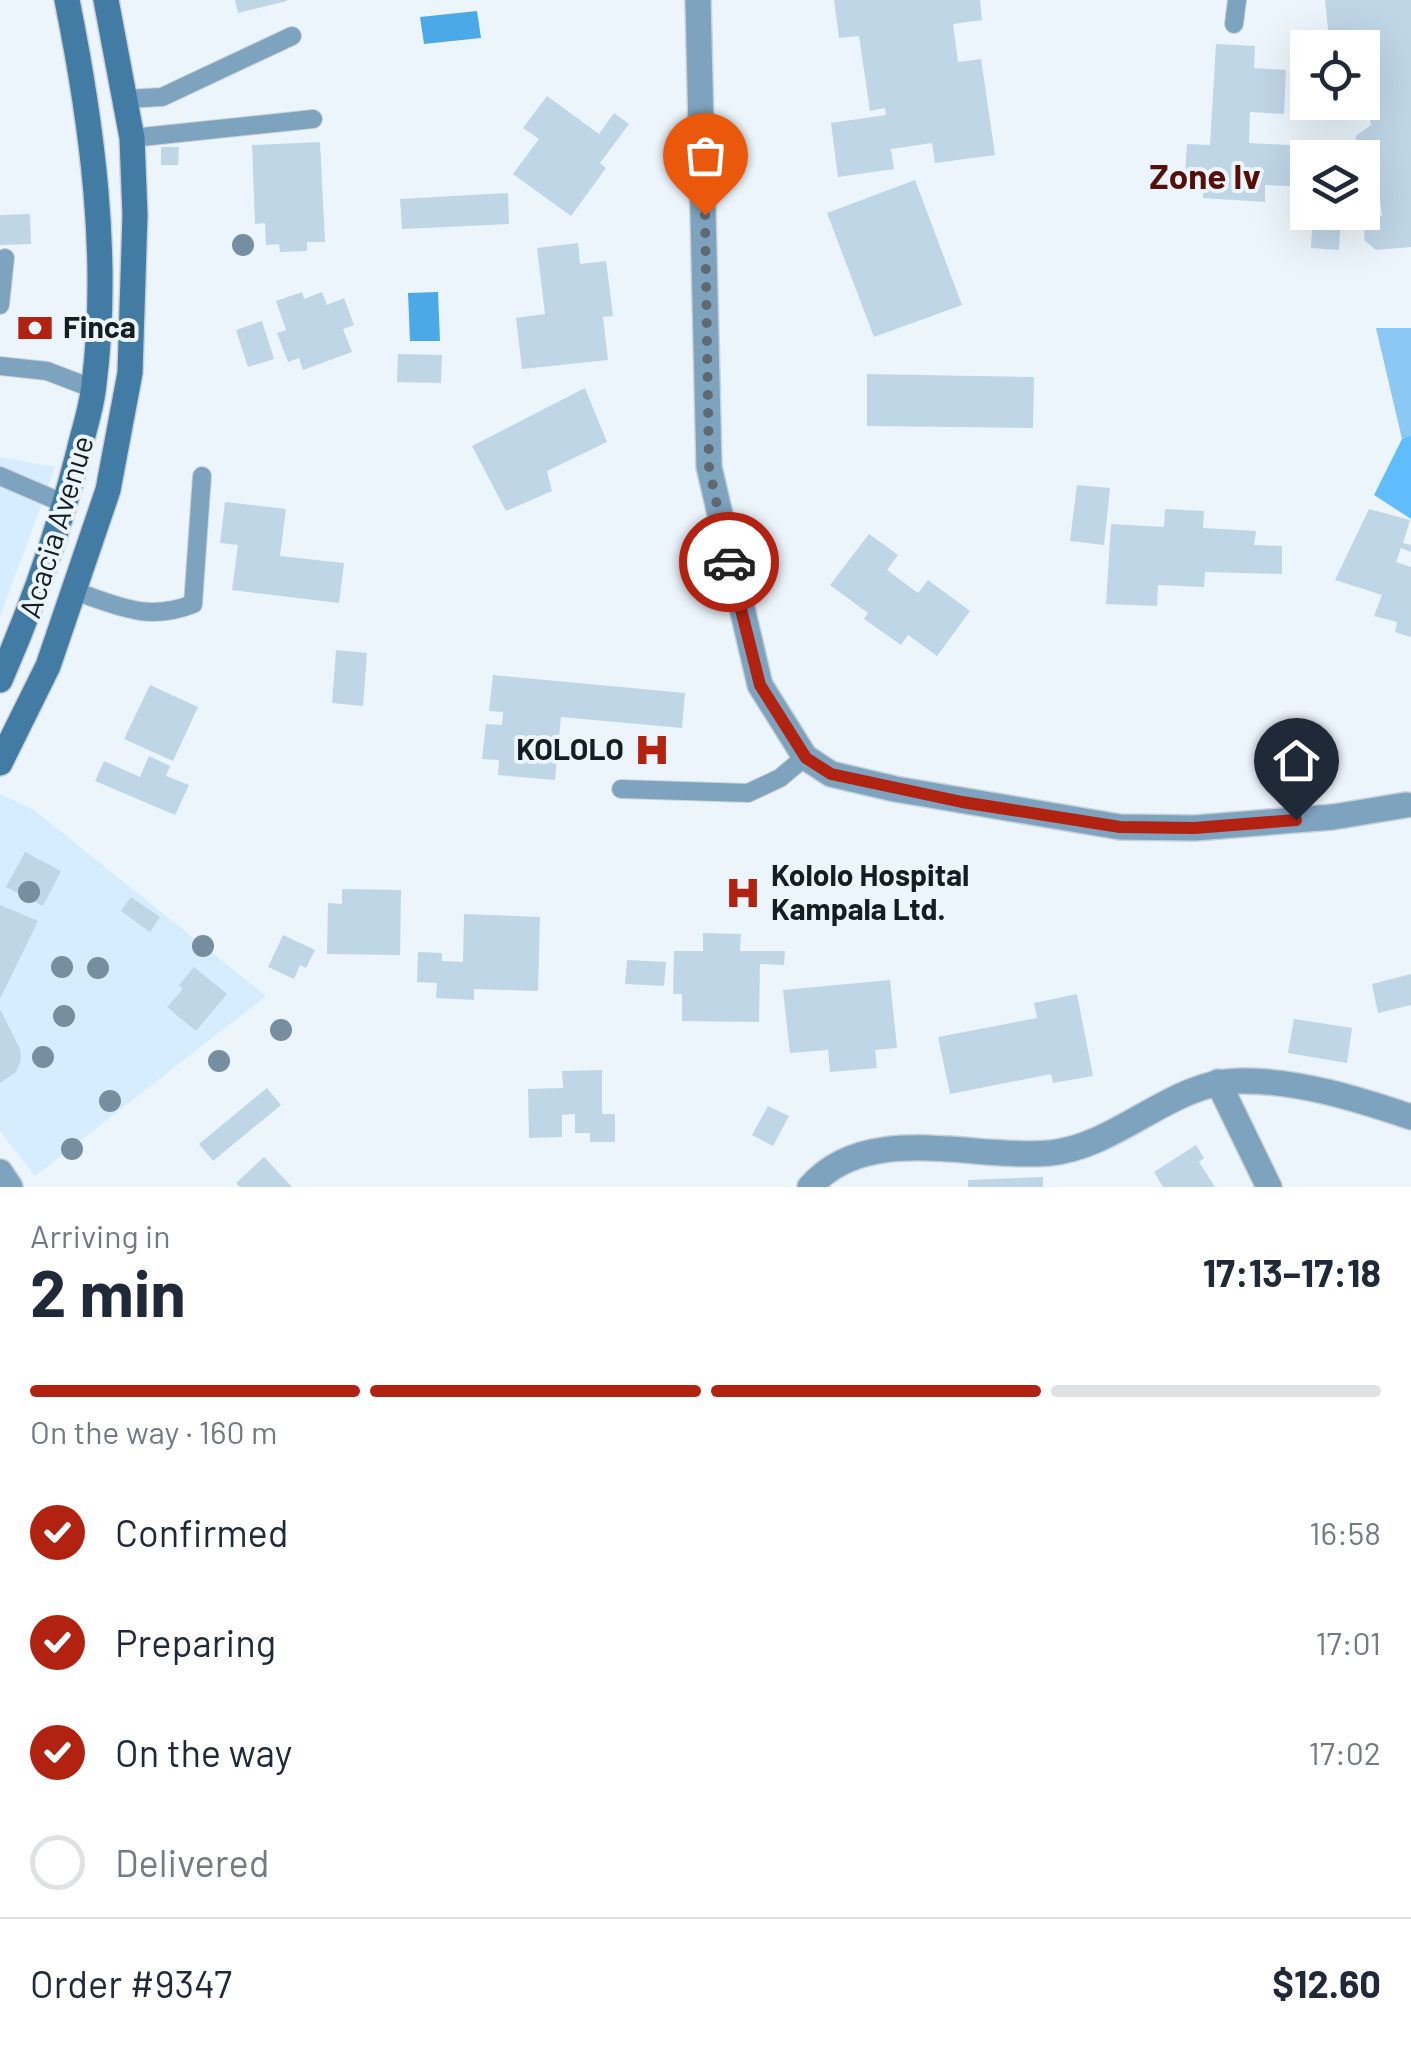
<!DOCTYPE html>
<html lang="en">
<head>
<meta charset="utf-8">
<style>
  body { margin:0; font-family:Barlow,sans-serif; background:#f2f2f3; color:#1f2937; height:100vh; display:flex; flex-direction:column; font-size:38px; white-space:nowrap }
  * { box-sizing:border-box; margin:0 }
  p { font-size:32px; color:#747a83 }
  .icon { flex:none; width:55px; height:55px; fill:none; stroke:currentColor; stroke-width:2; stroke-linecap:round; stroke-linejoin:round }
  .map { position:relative; height:1187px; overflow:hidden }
  .side { display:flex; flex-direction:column; background:#fff; flex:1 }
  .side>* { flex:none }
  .fabs { position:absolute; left:1290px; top:30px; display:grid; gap:20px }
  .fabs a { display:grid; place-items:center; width:90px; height:90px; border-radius:0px; background:#fff; box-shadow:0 10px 40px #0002; font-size:50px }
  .pin { position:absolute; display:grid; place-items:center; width:85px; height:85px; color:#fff; margin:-102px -42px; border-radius:50% 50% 50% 0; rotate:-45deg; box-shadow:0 0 10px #0007 }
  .pin .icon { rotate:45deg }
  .courier { position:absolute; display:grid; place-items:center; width:100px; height:100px; margin:-50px; border:8px solid #b12211; border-radius:50%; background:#fff; color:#222; box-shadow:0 2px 12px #0007 }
  .overview em { font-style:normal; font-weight:700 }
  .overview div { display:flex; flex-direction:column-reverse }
  .overview { display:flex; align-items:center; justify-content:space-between; height:170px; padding:0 30px }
  h1 { font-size:65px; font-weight:700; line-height:75px }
  .bar { display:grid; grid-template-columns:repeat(4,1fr); gap:15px 10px; align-content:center; height:120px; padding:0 30px }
  .bar i { height:12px; border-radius:8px; background:#e0e1e3 }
  .bar .active { background:#b12211 }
  .bar p { grid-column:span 4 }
  .line { display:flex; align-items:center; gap:25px; padding:0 30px; border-top:2px solid #e0e1e3 }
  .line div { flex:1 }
  ol { padding:0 30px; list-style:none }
  li { display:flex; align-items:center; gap:30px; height:110px }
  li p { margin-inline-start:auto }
  li .icon { padding:10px; border-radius:50%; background:#b12211; color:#fff; stroke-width:4 }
  li:last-child { color:#747a83 }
  li i { width:55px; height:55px; border:5px solid #e0e1e3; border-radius:50% }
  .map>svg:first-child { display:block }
  .built { fill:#d5edff }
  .green { fill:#8bc8f4 }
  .forest { fill:#61befe }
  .water { fill:#4ba9e8 }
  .building { fill:#bfd6e7 }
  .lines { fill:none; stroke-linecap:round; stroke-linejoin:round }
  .lane-casing { stroke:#cad2d9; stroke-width:20 }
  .street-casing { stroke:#cad2d9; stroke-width:28 }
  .secondary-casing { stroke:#cad2d9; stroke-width:28 }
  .lane { stroke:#7ea3bf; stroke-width:18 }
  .street { stroke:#7ea3bf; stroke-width:25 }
  .secondary { stroke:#427ca4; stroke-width:25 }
  .tree { fill:#758fa0 }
  .done { stroke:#606970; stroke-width:10; stroke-dasharray:0 18 }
  .route { stroke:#b12211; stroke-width:12 }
  .labels { text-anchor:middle; stroke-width:8; stroke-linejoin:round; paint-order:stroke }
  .poi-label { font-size:30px; font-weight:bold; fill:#151d24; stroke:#ecf5fc; text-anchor:start }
  .street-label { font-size:30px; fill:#151d24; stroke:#ecf5fc }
  .quarter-label { font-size:35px; font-weight:bold; fill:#541008; stroke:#ecf5fc }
</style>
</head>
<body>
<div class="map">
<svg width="1411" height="1187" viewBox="0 0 1411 1187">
  <rect width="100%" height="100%" fill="#ecf5fc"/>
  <g class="built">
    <polygon points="0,457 55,467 0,617"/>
    <polygon points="0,794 34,810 266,996 35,1176 0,1131"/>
  </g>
  <polygon class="green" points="1376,328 1411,328 1411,435 1402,439"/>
  <polygon class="forest" points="1411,435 1411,519 1374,495 1402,439"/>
  <g class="water">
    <polygon points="477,11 481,38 424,44 420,17"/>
    <polygon points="438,292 440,341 410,341 408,293"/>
  </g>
  <g class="building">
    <polygon points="235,0 287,0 287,1 238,13"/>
    <polygon points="834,0 980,0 982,20 953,24 958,62 981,59 995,155 935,163 932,143 891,149 894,169 838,177 831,123 886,115 885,108 870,111 859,36 839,38"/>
    <polygon points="1325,0 1411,0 1411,247 1376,250 1364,240 1365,223 1382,216 1378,185 1362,178 1362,158 1352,158 1356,136 1371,125 1362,84 1362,48 1330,48"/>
    <polygon points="1216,44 1255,46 1254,68 1286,70 1284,114 1250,112 1249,143 1345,148 1344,158 1308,158 1308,187 1265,185 1265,202 1203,198 1204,176 1185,175 1187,144 1210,145"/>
    <polygon points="547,96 599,134 614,113 629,124 600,163 606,168 571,216 513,174 539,139 523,128"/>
    <polygon points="320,142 325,242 307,242 307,251 280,252 279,244 266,245 265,223 255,224 252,145"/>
    <polygon points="161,147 179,147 178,165 161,165"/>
    <polygon points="915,180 962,305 874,337 827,213"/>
    <polygon points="508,193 509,224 402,229 400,199"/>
    <polygon points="1313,212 1341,212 1339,250 1311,248"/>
    <polygon points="30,214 31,244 0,245 0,215"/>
    <polygon points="578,243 580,264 606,261 613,316 603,317 608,360 522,369 516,318 545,314 537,248"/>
    <polygon points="302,292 304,299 322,292 327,305 344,298 354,325 343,329 352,352 303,370 299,358 288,362 277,333 286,330 276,301"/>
    <polygon points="262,321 274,359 248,367 236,330"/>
    <polygon points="398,354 442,355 441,383 397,382"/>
    <polygon points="867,374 1034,377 1033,428 867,426"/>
    <polygon points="585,388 607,442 547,471 552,491 506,511 472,446"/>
    <polygon points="1077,485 1110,488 1104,545 1070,541"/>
    <polygon points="225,502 286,509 280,556 344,563 339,603 232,590 238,545 220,543"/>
    <polygon points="1165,509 1204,511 1203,528 1256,531 1254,545 1282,546 1282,574 1205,572 1204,587 1158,585 1157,606 1106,604 1111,524 1164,527"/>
    <polygon points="1369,509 1410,520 1403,543 1411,545 1411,552 1401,548 1396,562 1411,567 1411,637 1395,632 1397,622 1374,616 1382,595 1335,580"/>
    <polygon points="869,534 898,555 887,570 918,593 928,580 970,611 937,656 908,635 901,645 864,619 868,613 830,585"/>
    <polygon points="336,650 367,653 363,706 332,703"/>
    <polygon points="493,675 685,693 682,728 561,717 555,780 498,775 499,760 482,759 486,724 502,725 503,712 489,711"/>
    <polygon points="150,685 198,707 173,761 124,739"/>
    <polygon points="149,756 170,766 166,776 189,785 175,815 95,781 104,761 140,777"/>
    <polygon points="25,852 61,871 43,906 6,887"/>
    <polygon points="342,889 401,890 400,955 327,954 328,903 342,904"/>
    <polygon points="131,897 160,917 150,932 121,911"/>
    <polygon points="0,905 38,921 0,999"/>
    <polygon points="464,914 540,917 538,991 474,989 474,1000 436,998 437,983 417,982 418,952 442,953 442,961 463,962"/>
    <polygon points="703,933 741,934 740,951 785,951 784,965 760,964 759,1022 682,1021 682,994 673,994 674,951 703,951"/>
    <polygon points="283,935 315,950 306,968 300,965 294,979 268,967"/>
    <polygon points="627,960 666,962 664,986 625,984"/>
    <polygon points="194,967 227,994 196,1031 167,1007 183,989 179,985"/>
    <polygon points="1411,974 1411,1005 1378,1013 1372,984"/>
    <polygon points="890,980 897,1048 875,1050 877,1068 830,1072 828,1050 790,1053 783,990"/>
    <polygon points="1077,994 1093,1076 1053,1083 1051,1074 950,1094 938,1037 1037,1018 1034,1003"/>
    <polygon points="0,1009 20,1049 21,1060 16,1072 0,1083"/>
    <polygon points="1294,1019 1352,1028 1347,1063 1288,1053"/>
    <polygon points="602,1070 602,1114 615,1114 615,1142 590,1142 590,1133 575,1133 575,1114 562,1115 562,1137 529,1138 528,1089 563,1088 562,1071"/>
    <polygon points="267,1088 281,1105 213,1161 199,1144"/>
    <polygon points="768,1106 789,1116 773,1146 752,1135"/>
    <polygon points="1196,1145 1204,1158 1199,1162 1215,1187 1163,1187 1154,1172"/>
    <polygon points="264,1157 292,1187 240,1187 236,1183"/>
    <polygon points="1043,1177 1043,1187 968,1187 968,1180"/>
  </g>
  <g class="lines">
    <defs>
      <g id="lane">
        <polyline points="1234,24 1237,0"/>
        <polyline points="126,99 162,97 292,36"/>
        <polyline points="132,138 313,119"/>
        <polyline points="0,305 5,258"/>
        <polyline points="0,366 47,371 94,389"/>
        <polyline points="0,476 65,504"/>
        <path d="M74 591C119 606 147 622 193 604L202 476"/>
        <polyline points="621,789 748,793 780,778 805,757"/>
      </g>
      <g id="street">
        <polyline points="698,0 709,467 760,685 805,757 831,774 895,789 1120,827 1195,828 1333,817 1406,805"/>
        <polyline points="1218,1082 1269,1187"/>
        <polyline points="0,1172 10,1187"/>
        <path d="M810 1187C867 1121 973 1160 1050 1153 1119 1146 1172 1081 1240 1081 1297 1080 1358 1099 1411 1117"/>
      </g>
      <g id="secondary">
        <path d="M0 680C33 605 59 530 79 451 84 429 92 407 94 384 110 257 92 124 67 0"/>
        <polyline points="0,763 48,666 108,490 130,373 135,215 132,138 106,0"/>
      </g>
    </defs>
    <use href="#lane" class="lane-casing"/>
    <use href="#street" class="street-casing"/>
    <use href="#secondary" class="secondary-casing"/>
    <use href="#lane" class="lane"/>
    <use href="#street" class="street"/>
    <use href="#secondary" class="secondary"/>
  </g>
  <g class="tree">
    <circle cx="243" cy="245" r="11"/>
    <circle cx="29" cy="892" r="11"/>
    <circle cx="203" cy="946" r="11"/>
    <circle cx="62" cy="967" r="11"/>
    <circle cx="98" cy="968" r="11"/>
    <circle cx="64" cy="1016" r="11"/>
    <circle cx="281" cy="1030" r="11"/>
    <circle cx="43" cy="1057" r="11"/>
    <circle cx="219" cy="1061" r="11"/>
    <circle cx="110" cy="1101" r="11"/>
    <circle cx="72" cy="1149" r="11"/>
  </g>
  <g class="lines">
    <polyline class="done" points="705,215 709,467 729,562"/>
    <polyline class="route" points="729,562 760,685 806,758 831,774 962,802 1120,827 1194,828 1296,820"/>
  </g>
  <defs>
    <symbol id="bank-bare" viewBox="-9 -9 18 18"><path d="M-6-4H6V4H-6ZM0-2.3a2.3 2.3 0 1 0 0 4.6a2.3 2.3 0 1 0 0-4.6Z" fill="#b12211" stroke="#ecf5fc" stroke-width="2.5" paint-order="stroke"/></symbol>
    <symbol id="hospital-bare" viewBox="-9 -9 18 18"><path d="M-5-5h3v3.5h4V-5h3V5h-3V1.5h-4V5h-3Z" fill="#b12211" stroke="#ecf5fc" stroke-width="2.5" paint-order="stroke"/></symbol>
  </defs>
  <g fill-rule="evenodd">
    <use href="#bank-bare" x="10" y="303" width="50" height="50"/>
    <use href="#hospital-bare" x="627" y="725" width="50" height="50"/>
    <use href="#hospital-bare" x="718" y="868" width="50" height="50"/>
  </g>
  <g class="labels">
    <g class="poi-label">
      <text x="63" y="338">Finca</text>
      <text x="624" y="760" text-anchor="end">KOLOLO</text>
      <text x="771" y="886">Kololo Hospital<tspan x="771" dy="34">Kampala Ltd.</tspan></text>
    </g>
    <g class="street-label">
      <text transform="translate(57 527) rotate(-73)" y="10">Acacia Avenue</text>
    </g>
    <g class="quarter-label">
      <text x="1205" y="189">Zone Iv</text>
    </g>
  </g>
</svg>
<div class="fabs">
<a><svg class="icon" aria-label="locate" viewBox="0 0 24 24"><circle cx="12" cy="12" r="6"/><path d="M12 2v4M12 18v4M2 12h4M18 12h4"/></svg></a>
<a><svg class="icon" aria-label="layers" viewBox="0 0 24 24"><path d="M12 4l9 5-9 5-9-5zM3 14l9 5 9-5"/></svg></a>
</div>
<div class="pin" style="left:705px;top:215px;background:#ea580c"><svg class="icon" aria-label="bag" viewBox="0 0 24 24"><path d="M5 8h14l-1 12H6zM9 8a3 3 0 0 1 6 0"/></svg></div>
<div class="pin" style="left:1296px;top:820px;background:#1f2937"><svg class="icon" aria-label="home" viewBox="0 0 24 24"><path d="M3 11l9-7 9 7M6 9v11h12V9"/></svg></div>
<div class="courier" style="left:729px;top:562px"><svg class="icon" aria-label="car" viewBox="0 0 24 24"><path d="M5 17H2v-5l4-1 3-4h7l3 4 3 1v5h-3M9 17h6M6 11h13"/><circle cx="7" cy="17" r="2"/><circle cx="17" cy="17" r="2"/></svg></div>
</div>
<section class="side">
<div class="overview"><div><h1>2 min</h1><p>Arriving in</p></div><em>17:13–17:18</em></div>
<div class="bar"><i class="active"></i><i class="active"></i><i class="active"></i><i></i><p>On the way · 160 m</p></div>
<ol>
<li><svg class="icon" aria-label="check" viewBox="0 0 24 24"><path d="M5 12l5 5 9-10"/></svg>Confirmed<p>16:58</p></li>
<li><svg class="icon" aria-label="check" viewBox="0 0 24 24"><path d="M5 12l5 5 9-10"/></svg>Preparing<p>17:01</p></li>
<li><svg class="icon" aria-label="check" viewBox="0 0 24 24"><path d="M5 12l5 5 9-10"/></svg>On the way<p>17:02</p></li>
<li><i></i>Delivered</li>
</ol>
<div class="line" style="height:130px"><div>Order #9347</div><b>$12.60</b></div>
</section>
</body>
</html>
